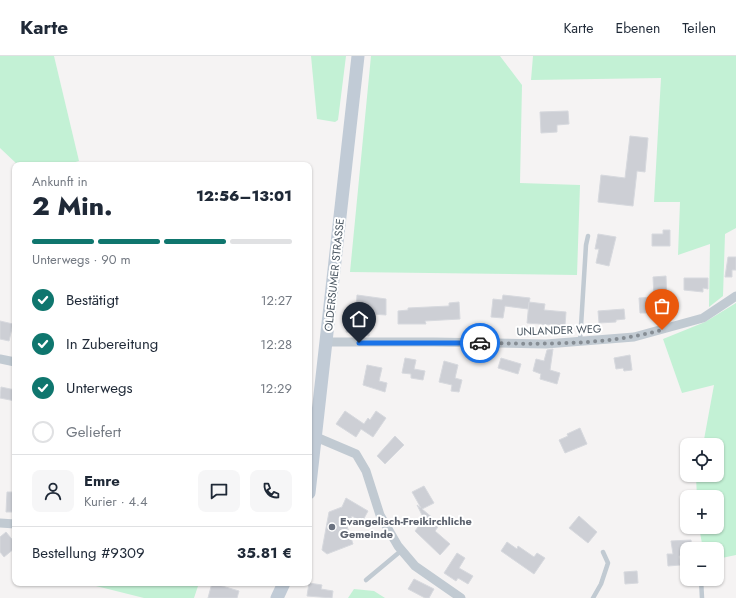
<!DOCTYPE html>
<html lang="de">
<head>
<meta charset="utf-8">
<style>
  body { margin:0; font-family:Jost,sans-serif; background:#f6f6f7; color:#1f2937; height:100vh; display:flex; flex-direction:column; font-size:15px; white-space:nowrap }
  * { box-sizing:border-box; margin:0 }
  p { font-size:13px; color:#747a83 }
  .icon { flex:none; width:22px; height:22px; fill:none; stroke:currentColor; stroke-width:2; stroke-linecap:round; stroke-linejoin:round }
  .map { position:relative; flex:1; overflow:hidden }
  .drawer { position:absolute; left:12px; top:106px; width:300px; height:424px; display:flex; flex-direction:column; background:#fff; border-radius:8px; box-shadow:0 1px 3px #0004 }
  .drawer>* { flex:none }
  .tools { position:absolute; left:680px; top:382px; display:grid; gap:8px }
  .tools a { display:grid; place-items:center; width:44px; height:44px; border-radius:8px; background:#fff; box-shadow:0 1px 3px #0004; font-size:20px }
  .pin { position:absolute; display:grid; place-items:center; width:34px; height:34px; color:#fff; margin:-41px -17px; border-radius:50% 50% 50% 0; rotate:-45deg; box-shadow:0 0 4px #0007 }
  .pin .icon { rotate:45deg }
  .courier { position:absolute; display:grid; place-items:center; width:40px; height:40px; margin:-20px; border:3px solid #1a73e8; border-radius:50%; background:#fff; color:#222; box-shadow:0 1px 5px #0007 }
  .overview em { font-style:normal; font-weight:800 }
  .overview div { display:flex; flex-direction:column-reverse }
  .overview { display:flex; align-items:center; justify-content:space-between; height:68px; padding:0 20px }
  h1 { font-size:26px; font-weight:800; line-height:30px }
  .bar { display:grid; grid-template-columns:repeat(4,1fr); gap:6px 4px; align-content:center; height:48px; padding:0 20px }
  .bar i { height:5px; border-radius:3px; background:#e0e1e3 }
  .bar .on { background:#0f766e }
  .bar p { grid-column:span 4 }
  .line { display:flex; align-items:center; gap:10px; padding:0 20px; border-top:1px solid #e0e1e3 }
  .line div { flex:1 }
  .round { display:grid; place-items:center; flex:none; width:42px; height:42px; border-radius:8px; background:#f6f6f7 }
  ol { padding:0 20px; list-style:none }
  li { display:flex; align-items:center; gap:12px; height:44px }
  li p { margin-inline-start:auto }
  li .icon { padding:4px; border-radius:50%; background:#0f766e; color:#fff; stroke-width:4 }
  li:last-child { color:#747a83 }
  li i { width:22px; height:22px; border:2px solid #e0e1e3; border-radius:50% }
  header { display:flex; align-items:center; gap:24px; box-sizing:border-box; height:56px; padding:0 20px; background:#fff; border-bottom:1px solid #e0e1e3 }
  header strong { font-size:19px }
  nav { display:flex; gap:22px; margin-inline-start:auto; font-size:14px }
  .map>svg:first-child { display:block }
  .green { fill:#c3f1d5 }
  .building { fill:#cdcfd5; stroke:#d7d9de }
  .lines { fill:none; stroke-linecap:round; stroke-linejoin:round }
  .service { stroke:#c1cad2; stroke-width:4.5 }
  .minor { stroke:#c1cad2; stroke-width:9 }
  .secondary { stroke:#c1cbd6; stroke-width:13 }
  .done { stroke:#868d94; stroke-width:4; stroke-dasharray:0 7.2 }
  .route { stroke:#1a73e8; stroke-width:5 }
  .worship-dot { fill:#6b7280; stroke:#fff; stroke-width:1.5 }
  .labels { text-anchor:middle; stroke-width:4; stroke-linejoin:round; paint-order:stroke }
  .street-label { font-size:11px; fill:#4a5661; stroke:#fff }
  .worship-label { font-size:11px; font-weight:bold; fill:#5b616d; stroke:#fff; text-anchor:start }
</style>
</head>
<body>
<header>
<strong>Karte</strong>
<nav><a>Karte</a><a>Ebenen</a><a>Teilen</a></nav>
</header>
<div class="map">
<svg width="736" height="542" viewBox="0 0 736 542">
  <rect width="100%" height="100%" fill="#f5f3f3"/>
  <g class="green">
    <polygon points="0,0 54,0 79,105 65,109 18,109 0,92"/>
    <polygon points="311,0 346,0 338,64 335,66 317,63"/>
    <polygon points="371,0 500,0 522,29 520,127 580,129 577,219 350,216"/>
    <polygon points="533,0 736,0 736,172 725,178 723,240 709,251 710,188 678,199 680,146 654,146 661,22 531,24"/>
    <polygon points="736,247 736,499 717,503 717,493 703,493 699,471 717,471 717,441 697,441 696,421 697,419 717,419 717,389 703,389 714,329 682,337 663,283 705,266"/>
    <polygon points="93,527 199,527 194,542 144,542 92,529"/>
    <polygon points="354,533 374,535 385,542 348,542"/>
  </g>
  <g class="building">
    <polygon points="568,55 569,68 557,69 557,76 541,77 540,56"/>
    <polygon points="630,80 648,82 645,116 637,115 633,150 598,146 601,119 625,122"/>
    <polygon points="663,174 670,174 670,190 652,190 652,178 663,178"/>
    <polygon points="598,178 616,181 609,210 596,207 599,193 595,193"/>
    <polygon points="728,201 736,201 736,214 732,214 732,221 725,221"/>
    <polygon points="666,220 667,248 661,248 662,257 640,257 639,242 654,241 653,221"/>
    <polygon points="684,222 708,222 708,233 703,232 703,236 684,234"/>
    <polygon points="357,239 386,243 386,259 371,258 369,280 346,276 347,266 355,266"/>
    <polygon points="503,239 530,242 528,253 505,250 503,262 491,261 493,243 502,244"/>
    <polygon points="459,246 460,263 425,265 426,268 398,268 398,255 408,254 408,252 449,250 449,247"/>
    <polygon points="529,246 545,248 544,254 566,256 565,270 527,267"/>
    <polygon points="624,253 625,263 616,264 616,266 599,267 598,255"/>
    <polygon points="0,265 13,268 9,285 0,283"/>
    <polygon points="553,293 550,314 560,317 557,328 540,323 541,318 533,315 536,303 544,305 547,294"/>
    <polygon points="630,299 632,314 624,315 623,312 616,313 614,302"/>
    <polygon points="405,302 416,304 414,313 425,315 423,324 411,322 411,318 402,317"/>
    <polygon points="501,302 521,308 518,318 498,312"/>
    <polygon points="444,305 458,309 455,322 462,324 459,336 451,335 452,329 439,326"/>
    <polygon points="367,309 382,312 379,325 387,327 385,336 363,329"/>
    <polygon points="1,331 15,334 15,345 0,342"/>
    <polygon points="345,355 364,368 368,362 370,364 376,355 386,362 373,381 361,373 356,381 336,368"/>
    <polygon points="580,372 587,388 565,397 559,384 568,380 567,378"/>
    <polygon points="395,380 404,389 385,408 377,400"/>
    <polygon points="424,430 434,447 422,453 440,468 435,475 450,488 440,499 415,475 424,463 417,449 421,452 412,436"/>
    <polygon points="7,436 15,436 15,456 6,456"/>
    <polygon points="346,442 368,455 362,466 352,460 347,470 353,488 327,498 322,494 329,456 342,451"/>
    <polygon points="579,460 597,476 588,487 569,472"/>
    <polygon points="6,476 15,487 15,492 4,501 0,496 0,481"/>
    <polygon points="691,484 692,493 687,493 687,499 679,500 680,509 668,510 667,498 673,498 671,485"/>
    <polygon points="507,486 517,493 518,490 534,501 537,497 545,502 534,518 501,495"/>
    <polygon points="457,497 465,502 459,512 473,520 468,528 458,522 456,525 444,517"/>
    <polygon points="637,515 638,527 625,528 624,516"/>
    <polygon points="414,523 434,533 429,542 425,542 408,533"/>
    <polygon points="212,527 239,535 237,542 208,542"/>
    <polygon points="309,527 322,529 321,533 333,535 332,542 307,540"/>
  </g>
  <g class="lines">
    <g class="service">
      <polyline points="580,286 586,189 588,180"/>
      <polyline points="701,523 702,542"/>
      <polyline points="366,524 402,494"/>
      <polyline points="593,542 601,528 608,507 603,496"/>
    </g>
    <g class="minor">
      <polyline points="327,286 434,286 546,288 634,281 703,262 736,240"/>
      <polyline points="0,303 15,306"/>
      <polyline points="316,381 356,398 366,415 380,459 398,490 415,510 461,542"/>
      <polyline points="0,467 15,468"/>
    </g>
    <g class="secondary">
      <polyline points="309,437 358,0"/>
      <polyline points="277,542 284,527"/>
    </g>
  </g>
  <g class="lines">
    <path class="done" d="M480 287C540 288 603 290 662 274"/>
    <polyline class="route" points="359,287 480,287"/>
  </g>
  <circle class="worship-dot" cx="332" cy="471" r="4"/>
  <g class="labels">
    <g class="street-label">
      <text transform="translate(334 219) rotate(-84)" y="4">OLDERSUMER STRASSE</text>
      <text transform="translate(559 274) rotate(-2)" y="4">UNLANDER WEG</text>
    </g>
    <g class="worship-label">
      <text x="340" y="469">Evangelisch-Freikirchliche<tspan x="340" dy="13">Gemeinde</tspan></text>
    </g>
  </g>
</svg>
<div class="tools">
<a><svg class="icon" aria-label="locate" viewBox="0 0 24 24"><circle cx="12" cy="12" r="6"/><path d="M12 2v4M12 18v4M2 12h4M18 12h4"/></svg></a>
<a>+</a>
<a>−</a>
</div>
<div class="pin" style="left:662px;top:274px;background:#ea580c"><svg class="icon" aria-label="bag" viewBox="0 0 24 24"><path d="M5 8h14l-1 12H6zM9 8a3 3 0 0 1 6 0"/></svg></div>
<div class="pin" style="left:359px;top:287px;background:#1f2937"><svg class="icon" aria-label="home" viewBox="0 0 24 24"><path d="M3 11l9-7 9 7M6 9v11h12V9"/></svg></div>
<div class="courier" style="left:480px;top:287px"><svg class="icon" aria-label="car" viewBox="0 0 24 24"><path d="M5 17H2v-5l4-1 3-4h7l3 4 3 1v5h-3M9 17h6M6 11h13"/><circle cx="7" cy="17" r="2"/><circle cx="17" cy="17" r="2"/></svg></div>
<section class="drawer">
<div class="overview"><div><h1>2 Min.</h1><p>Ankunft in</p></div><em>12:56–13:01</em></div>
<div class="bar"><i class="on"></i><i class="on"></i><i class="on"></i><i></i><p>Unterwegs · 90 m</p></div>
<ol>
<li><svg class="icon" aria-label="check" viewBox="0 0 24 24"><path d="M5 12l5 5 9-10"/></svg>Bestätigt<p>12:27</p></li>
<li><svg class="icon" aria-label="check" viewBox="0 0 24 24"><path d="M5 12l5 5 9-10"/></svg>In Zubereitung<p>12:28</p></li>
<li><svg class="icon" aria-label="check" viewBox="0 0 24 24"><path d="M5 12l5 5 9-10"/></svg>Unterwegs<p>12:29</p></li>
<li><i></i>Geliefert</li>
</ol>
<div class="line" style="height:72px"><a class="round"><svg class="icon" aria-label="person" viewBox="0 0 24 24"><circle cx="12" cy="8" r="4"/><path d="M4 21q1-7 8-7t8 7"/></svg></a><div><b>Emre</b><p>Kurier · 4.4</p></div><a class="round"><svg class="icon" aria-label="chat" viewBox="0 0 24 24"><path d="M4 5h16v11H9l-5 4z"/></svg></a><a class="round"><svg class="icon" aria-label="phone" viewBox="0 0 24 24"><path d="M5 4h4l2 5-3 2q2 4 5 5l2-3 5 2v4C11 20 4 13 5 4z"/></svg></a></div>
<div class="line" style="height:52px"><div>Bestellung #9309</div><b>35.81 €</b></div>
</section>
</div>
</body>
</html>
